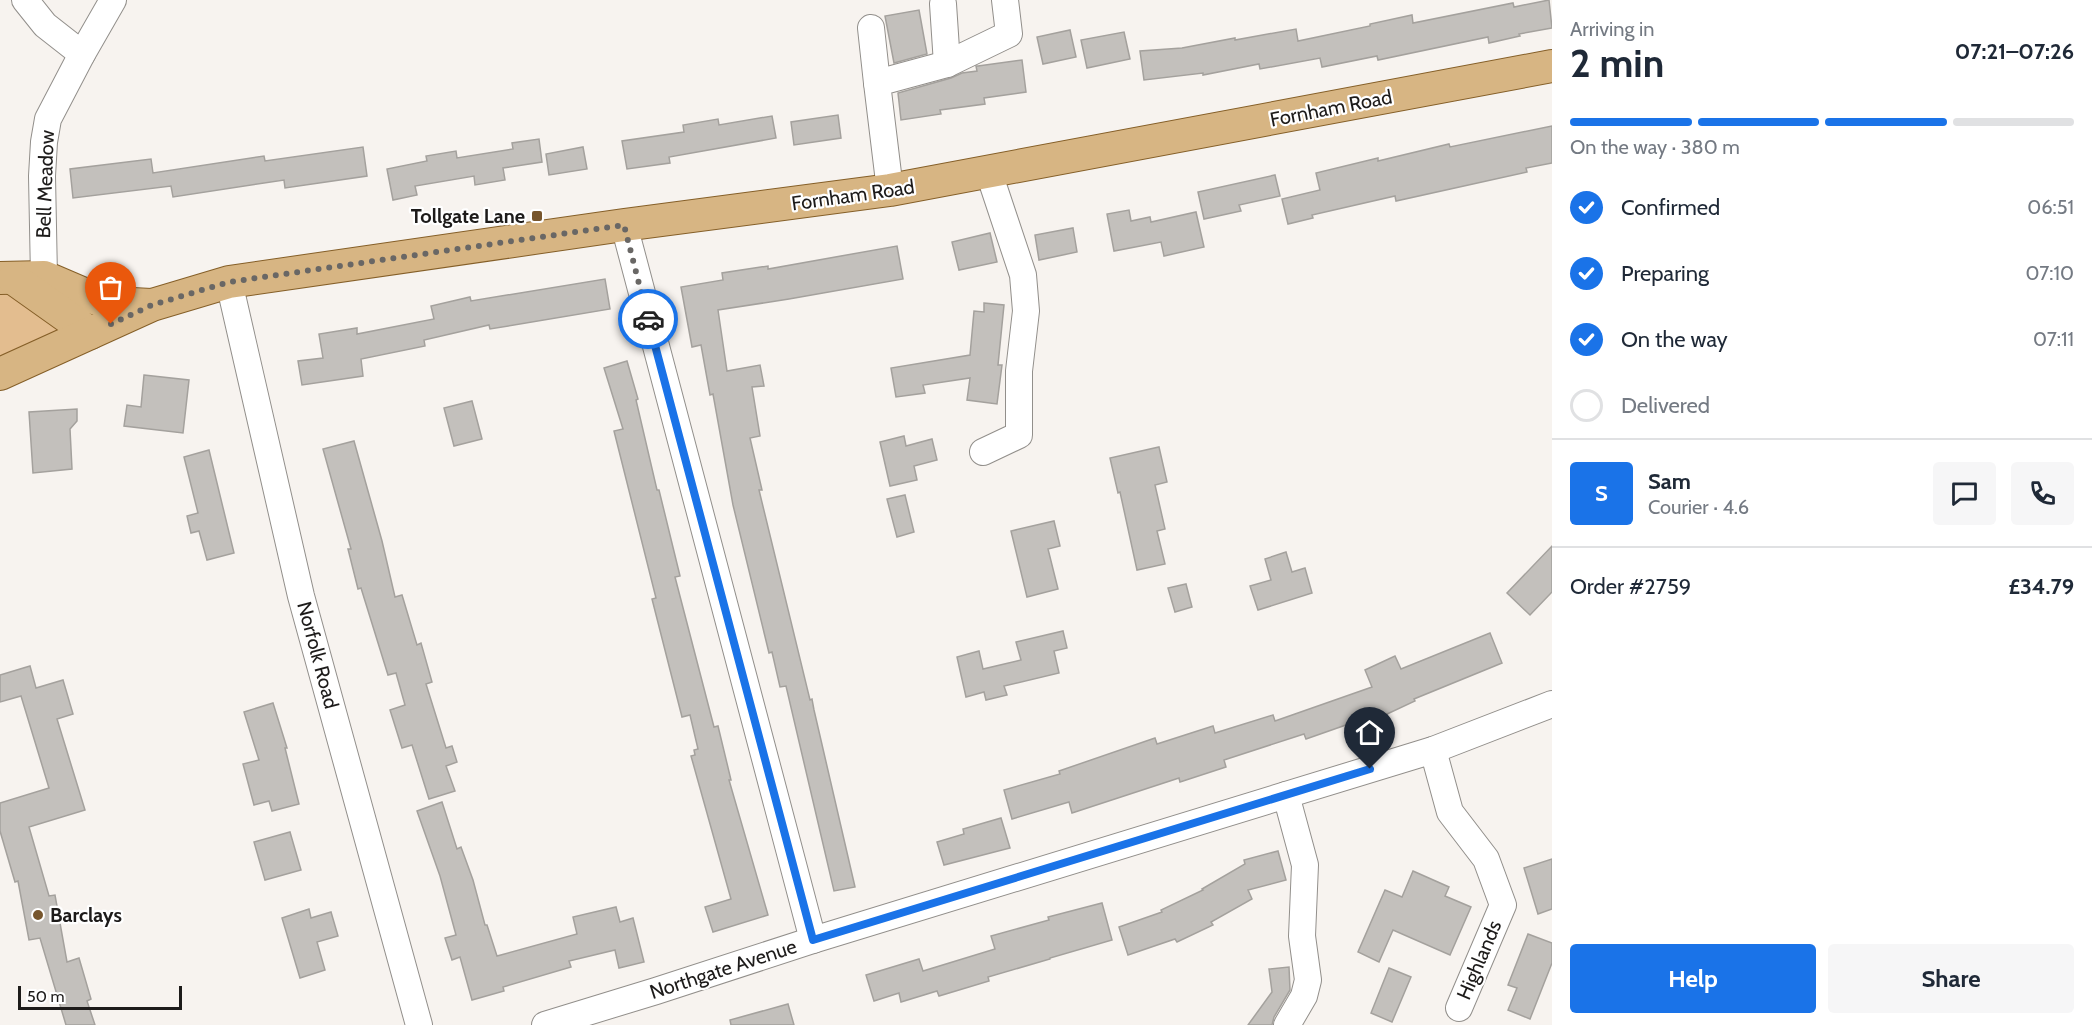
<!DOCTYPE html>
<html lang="en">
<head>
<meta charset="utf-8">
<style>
  body { margin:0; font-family:Cabin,sans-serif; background:#f6f6f7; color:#1f2937; height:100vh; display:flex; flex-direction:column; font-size:22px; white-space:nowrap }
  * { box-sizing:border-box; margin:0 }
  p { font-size:20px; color:#747a83 }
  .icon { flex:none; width:33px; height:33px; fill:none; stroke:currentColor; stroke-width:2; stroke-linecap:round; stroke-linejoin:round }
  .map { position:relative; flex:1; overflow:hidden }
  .panel { display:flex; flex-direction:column; background:#fff; width:540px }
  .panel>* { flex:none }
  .scale { position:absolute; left:18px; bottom:15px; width:164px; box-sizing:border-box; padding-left:6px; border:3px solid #1d1b1a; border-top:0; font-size:16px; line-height:21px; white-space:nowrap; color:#1d1b1a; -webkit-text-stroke:4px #fff; paint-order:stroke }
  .pin { position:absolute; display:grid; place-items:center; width:51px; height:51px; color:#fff; margin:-62px -26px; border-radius:50% 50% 50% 0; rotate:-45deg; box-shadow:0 0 6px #0007 }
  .pin .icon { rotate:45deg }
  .courier { position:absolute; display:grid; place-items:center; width:60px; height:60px; margin:-30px; border:4px solid #1a73e8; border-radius:50%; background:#fff; color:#222; box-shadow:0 2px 8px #0007 }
  .head em { font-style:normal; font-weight:800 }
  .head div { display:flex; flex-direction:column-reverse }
  .head { display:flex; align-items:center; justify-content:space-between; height:102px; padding:0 18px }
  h1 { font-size:39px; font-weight:800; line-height:45px }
  .bar { display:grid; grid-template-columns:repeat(4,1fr); gap:9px 6px; align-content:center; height:72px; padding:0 18px }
  .bar i { height:8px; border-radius:4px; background:#e0e1e3 }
  .bar .active { background:#1a73e8 }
  .bar p { grid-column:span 4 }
  .line { display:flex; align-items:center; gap:15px; padding:0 18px; border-top:2px solid #e0e1e3 }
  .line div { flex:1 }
  .round { display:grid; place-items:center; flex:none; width:63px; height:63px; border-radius:6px; background:#f6f6f7 }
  ol { padding:0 18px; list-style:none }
  li { display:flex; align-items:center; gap:18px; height:66px }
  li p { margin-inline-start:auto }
  li .icon { padding:6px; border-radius:50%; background:#1a73e8; color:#fff; stroke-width:4 }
  li:last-child { color:#747a83 }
  li i { width:33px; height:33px; border:3px solid #e0e1e3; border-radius:50% }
  .action { display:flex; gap:12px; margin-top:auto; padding:12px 18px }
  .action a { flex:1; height:69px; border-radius:6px; background:#1a73e8; color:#fff; font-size:24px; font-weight:800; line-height:69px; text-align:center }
  .action a+a { background:#f6f6f7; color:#1f2937 }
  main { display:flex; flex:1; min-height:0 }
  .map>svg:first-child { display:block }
  .green { fill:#e3bd8f }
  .building { fill:#c3c0bc; stroke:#a4a19d; stroke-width:1.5 }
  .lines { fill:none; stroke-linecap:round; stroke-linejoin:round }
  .minor-casing { stroke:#928f8b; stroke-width:28 }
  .major-casing { stroke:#855f28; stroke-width:34 }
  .minor { stroke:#fff; stroke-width:26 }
  .major { stroke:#d7b583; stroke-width:32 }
  .done { stroke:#696765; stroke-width:6; stroke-dasharray:0 10.8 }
  .route { stroke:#1a73e8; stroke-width:8 }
  .poi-dot { fill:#77562d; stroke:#fff; stroke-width:2 }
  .labels { text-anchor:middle; stroke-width:4.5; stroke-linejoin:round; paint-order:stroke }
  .street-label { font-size:20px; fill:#1d1b1a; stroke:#fff }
  .poi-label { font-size:20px; font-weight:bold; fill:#1d1b1a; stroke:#fff; text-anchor:end }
</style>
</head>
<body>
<main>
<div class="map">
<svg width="1552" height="1025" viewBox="0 0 1552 1025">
  <rect width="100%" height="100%" fill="#f7f3ef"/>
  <polygon class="green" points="0,289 74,325 0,359"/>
  <g class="building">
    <polygon points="1549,0 1552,28 1519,34 1520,36 1489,43 1488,37 1378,60 1377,56 1322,67 1320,58 1260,69 1259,64 1203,75 1203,73 1144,80 1140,51 1182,48 1235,38 1235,40 1296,29 1298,41 1370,26 1370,24 1412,15 1413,23 1513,3 1514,7"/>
    <polygon points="919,10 927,54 894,63 885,16"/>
    <polygon points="1070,30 1076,57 1043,64 1037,37"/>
    <polygon points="1124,32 1130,59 1087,68 1081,40"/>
    <polygon points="1022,60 1026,92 984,98 985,104 940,110 941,114 901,120 898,93 951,78 962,73 977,71 976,66 978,66"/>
    <polygon points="838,115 841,138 794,145 791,122"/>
    <polygon points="772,116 776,138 669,157 670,163 627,169 622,141 684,132 683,125 718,119 719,125"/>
    <polygon points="1552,126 1552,163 1526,168 1527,172 1396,201 1395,196 1312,215 1313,218 1288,224 1282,199 1320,190 1316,173 1378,158 1378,161 1449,144 1450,147"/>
    <polygon points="539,139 542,162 503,168 505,180 475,185 474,176 415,186 417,195 393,200 387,169 427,161 426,156 456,151 457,158 513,149 512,143"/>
    <polygon points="363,147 367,176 285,188 284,180 173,197 171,186 73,198 70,169 151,159 153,173 264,156 265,161"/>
    <polygon points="583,147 587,169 549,175 546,154"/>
    <polygon points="1275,175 1280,196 1239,205 1241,211 1204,219 1198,192"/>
    <polygon points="1129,210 1131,221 1150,217 1151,222 1196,212 1204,247 1164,256 1161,242 1114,251 1107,214"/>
    <polygon points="1073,228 1077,252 1039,260 1035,235"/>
    <polygon points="990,233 997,262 959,270 952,242"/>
    <polygon points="897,246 903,279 789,299 718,310 727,371 760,365 764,386 752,387 760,436 750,438 762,490 759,490 810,700 812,699 814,710 855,887 834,891 786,686 780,687 772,652 769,653 733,505 713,394 710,395 701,345 692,347 681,287 723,280 722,273 768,266 768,269"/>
    <polygon points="605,279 610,309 490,329 489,325 424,340 425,346 361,359 363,376 302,385 298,361 323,358 319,334 357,328 357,334 434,319 431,306 470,297 471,301"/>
    <polygon points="984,303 1004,305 998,365 1002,365 997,404 967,400 970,378 923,385 925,393 896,397 891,368 970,355 974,311 984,312"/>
    <polygon points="627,361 638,399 636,400 657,490 659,490 680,576 675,577 714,727 718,726 731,780 729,780 768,915 713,932 705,907 731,899 691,756 695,755 694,750 698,749 690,715 682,717 652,599 656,598 614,431 623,429 604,368"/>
    <polygon points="144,375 189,380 183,433 124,426 127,405 141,407"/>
    <polygon points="472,401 482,439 454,446 444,408"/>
    <polygon points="77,409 77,421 70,429 72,469 33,473 29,412"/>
    <polygon points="904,436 906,446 932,439 937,460 914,466 917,480 890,486 880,442"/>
    <polygon points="354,441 382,541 395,597 402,595 417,645 421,643 432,682 426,684 446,748 452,746 457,762 446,766 455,791 429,799 412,745 402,748 390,710 405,705 396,673 388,675 361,588 358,589 348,549 351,549 323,449"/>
    <polygon points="1159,447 1167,482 1155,485 1165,529 1157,531 1165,564 1137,570 1120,492 1118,493 1110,458"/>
    <polygon points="209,450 234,553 207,560 199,531 191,533 187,516 198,513 184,457"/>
    <polygon points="905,495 914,532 897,537 887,499"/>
    <polygon points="1054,521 1060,546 1048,549 1058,589 1027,597 1011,531"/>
    <polygon points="1552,546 1552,592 1530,615 1507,593"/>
    <polygon points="1286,552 1292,572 1305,568 1312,593 1258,610 1250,586 1271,580 1265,559"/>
    <polygon points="1186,584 1192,607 1175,612 1168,588"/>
    <polygon points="1063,631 1067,648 1054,651 1059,673 1004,686 1007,695 986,700 984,692 966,697 957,657 979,651 983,669 1021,660 1016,642"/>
    <polygon points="1490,633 1502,663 1414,699 1415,701 1385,715 1383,712 1306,739 1304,734 1224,760 1226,767 1180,782 1179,778 1072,813 1069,802 1012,819 1004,790 1060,774 1059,771 1155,738 1157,744 1213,726 1215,733 1273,715 1275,721 1372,687 1365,670 1395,656 1401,669"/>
    <polygon points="30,666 36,688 63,680 73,714 57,719 85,810 29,827 49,896 55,895 67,962 79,958 91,999 87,1001 95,1025 66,1025 40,938 29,940 18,881 15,882 0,831 0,803 49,788 21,696 0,702 0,675"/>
    <polygon points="273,703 287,748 285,748 299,804 272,811 269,801 254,805 243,764 259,760 244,712"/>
    <polygon points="442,802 457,849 461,847 473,880 485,925 487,925 497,956 577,934 573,917 616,907 620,922 633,918 644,962 619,968 615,950 569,961 571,967 503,987 504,991 472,1000 460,957 452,960 445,938 456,935 440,876 417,811"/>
    <polygon points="1001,818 1010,848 944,865 937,842 964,834 963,829"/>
    <polygon points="290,832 301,870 265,880 254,842"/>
    <polygon points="1278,851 1286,880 1248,890 1252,899 1211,922 1213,925 1177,942 1175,939 1128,955 1119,927 1162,912 1161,910 1203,890 1202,889 1245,864 1244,860"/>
    <polygon points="1552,859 1552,909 1538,914 1524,868"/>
    <polygon points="1413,871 1449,887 1445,896 1471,907 1450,955 1393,930 1379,962 1358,952 1385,890 1402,897"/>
    <polygon points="1102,903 1112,940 1050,958 1050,959 988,977 989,981 939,996 937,991 901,1002 899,993 874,1001 866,975 919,959 923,971 995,949 991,936 1049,920 1048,917"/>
    <polygon points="309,909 311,918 331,912 338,936 317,942 325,970 300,978 282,918"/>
    <polygon points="1528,934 1552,943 1552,963 1530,1019 1508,1010 1517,988 1508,985"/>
    <polygon points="1289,967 1290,990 1274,1017 1272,1025 1248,1025 1272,992 1269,969"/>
    <polygon points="1389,968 1411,977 1392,1022 1371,1013"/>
    <polygon points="788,1004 794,1025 731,1025 730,1020"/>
  </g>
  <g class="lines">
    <defs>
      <g id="minor">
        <polyline points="25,0 45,25 82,54"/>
        <polyline points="943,4 947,64"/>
        <polyline points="871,28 877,83"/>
        <polyline points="890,190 877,83 947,64 1009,34 1005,0"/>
        <polyline points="624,225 813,940"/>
        <polyline points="44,277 42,176 44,142 48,119 82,54 113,0"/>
        <polyline points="229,282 301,596 419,1025"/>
        <polyline points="983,452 1019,435 1019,371 1026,311 1023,275 989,173"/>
        <polyline points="1433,750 1450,812 1486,859 1503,905 1459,1008"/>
        <polyline points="1286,795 1305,865 1302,936 1308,980 1304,996 1287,1025"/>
        <polyline points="545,1025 656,991 813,940 1433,750 1552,704"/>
      </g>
      <g id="major">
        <polyline points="0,278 44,277 93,298 114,303 151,305"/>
        <polyline points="14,279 90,333"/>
        <polyline points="0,374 152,305 229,282 624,225 890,190 1552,66"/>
      </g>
    </defs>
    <use href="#minor" class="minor-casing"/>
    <use href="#major" class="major-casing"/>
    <use href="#minor" class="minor"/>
    <use href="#major" class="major"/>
  </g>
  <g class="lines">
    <polyline class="done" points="111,324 152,305 229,282 624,225 648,319"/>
    <polyline class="route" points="648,319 813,940 1370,769"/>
  </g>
  <g class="poi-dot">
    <rect x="531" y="210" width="12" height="12" rx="3"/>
    <circle cx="38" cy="915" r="6"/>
  </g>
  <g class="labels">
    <g class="street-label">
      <text transform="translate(1331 108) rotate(-11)" y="7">Fornham Road</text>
      <text transform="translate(45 184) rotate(-88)" y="7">Bell Meadow</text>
      <text transform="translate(853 195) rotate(-8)" y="7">Fornham Road</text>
      <text transform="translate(318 655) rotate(75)" y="7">Norfolk Road</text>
      <text transform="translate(1479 960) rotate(-67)" y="7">Highlands</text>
      <text transform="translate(723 969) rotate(-18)" y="7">Northgate Avenue</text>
    </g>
    <g class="poi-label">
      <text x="525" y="223">Tollgate Lane</text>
      <text x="50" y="922" text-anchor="start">Barclays</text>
    </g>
  </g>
</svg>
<div class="scale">50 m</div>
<div class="pin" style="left:111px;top:324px;background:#ea580c"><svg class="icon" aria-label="bag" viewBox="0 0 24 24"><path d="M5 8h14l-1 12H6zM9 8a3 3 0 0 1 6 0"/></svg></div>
<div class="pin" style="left:1370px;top:769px;background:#1f2937"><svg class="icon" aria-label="home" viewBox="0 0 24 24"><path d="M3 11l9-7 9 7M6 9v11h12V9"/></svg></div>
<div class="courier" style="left:648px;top:319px"><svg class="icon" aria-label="car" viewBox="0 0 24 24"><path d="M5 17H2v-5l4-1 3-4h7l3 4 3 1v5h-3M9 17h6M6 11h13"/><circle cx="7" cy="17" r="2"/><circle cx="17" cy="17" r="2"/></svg></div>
</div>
<section class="panel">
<div class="head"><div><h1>2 min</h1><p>Arriving in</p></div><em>07:21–07:26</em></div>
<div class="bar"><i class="active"></i><i class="active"></i><i class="active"></i><i></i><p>On the way · 380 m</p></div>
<ol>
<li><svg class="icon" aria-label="check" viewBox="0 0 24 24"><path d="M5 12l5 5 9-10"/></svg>Confirmed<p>06:51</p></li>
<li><svg class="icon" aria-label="check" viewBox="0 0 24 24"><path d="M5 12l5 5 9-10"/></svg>Preparing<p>07:10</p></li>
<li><svg class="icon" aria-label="check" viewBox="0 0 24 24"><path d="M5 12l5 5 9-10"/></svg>On the way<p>07:11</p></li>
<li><i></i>Delivered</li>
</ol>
<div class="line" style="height:108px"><b class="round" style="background:#1a73e8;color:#fff">S</b><div><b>Sam</b><p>Courier · 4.6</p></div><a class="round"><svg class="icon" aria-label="chat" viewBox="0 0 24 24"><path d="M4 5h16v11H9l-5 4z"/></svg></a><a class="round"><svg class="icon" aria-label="phone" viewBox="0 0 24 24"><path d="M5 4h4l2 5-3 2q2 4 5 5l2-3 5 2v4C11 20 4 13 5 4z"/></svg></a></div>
<div class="line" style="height:78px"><div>Order #2759</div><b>£34.79</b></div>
<div class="action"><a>Help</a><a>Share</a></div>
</section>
</main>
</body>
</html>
